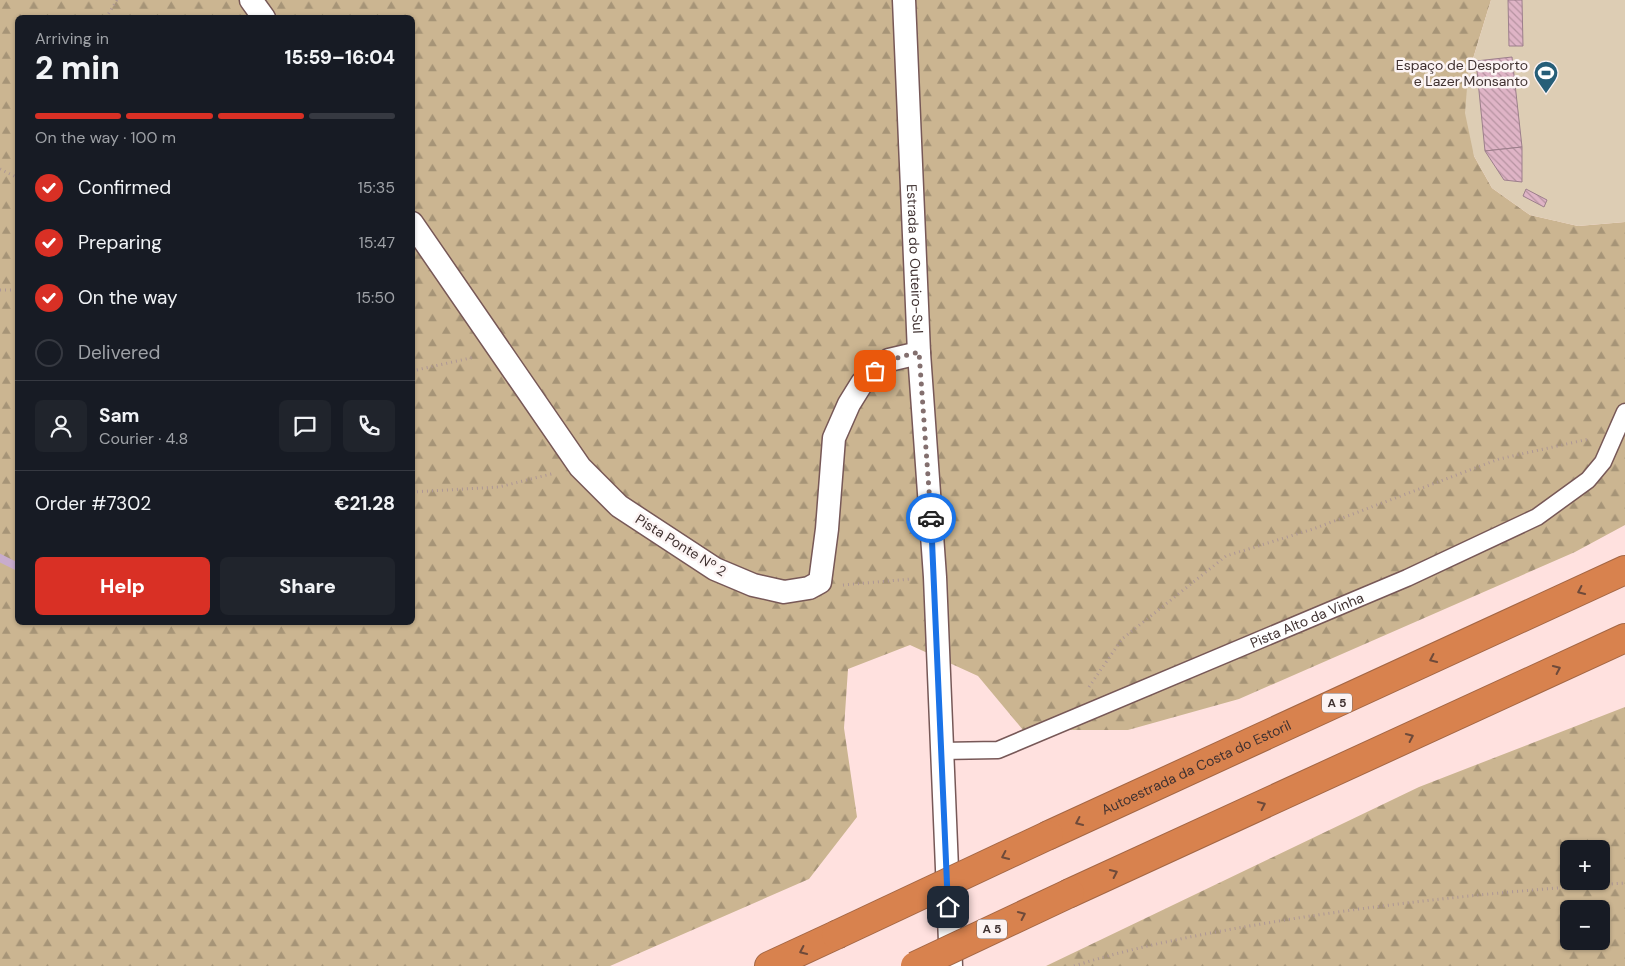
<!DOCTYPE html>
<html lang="en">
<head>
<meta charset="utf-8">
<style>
  body { margin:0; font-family:"DM Sans",sans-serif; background:#20242c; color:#f1f3f6; height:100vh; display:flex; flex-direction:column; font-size:19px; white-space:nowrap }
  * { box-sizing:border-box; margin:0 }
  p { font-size:16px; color:#9ea1a6 }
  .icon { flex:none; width:28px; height:28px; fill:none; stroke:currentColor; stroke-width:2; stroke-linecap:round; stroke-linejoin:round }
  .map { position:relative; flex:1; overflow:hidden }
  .drawer { position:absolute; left:15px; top:15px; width:400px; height:610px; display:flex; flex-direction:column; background:#171b24; border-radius:8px; box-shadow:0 1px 4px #0004 }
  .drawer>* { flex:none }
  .fabs { position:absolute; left:1560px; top:840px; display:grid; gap:10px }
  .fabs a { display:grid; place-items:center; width:50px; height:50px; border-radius:8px; background:#171b24; box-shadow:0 1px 4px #0004; font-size:25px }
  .pin { position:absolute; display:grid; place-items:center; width:42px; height:42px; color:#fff; margin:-21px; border-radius:10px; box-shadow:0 2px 8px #0006 }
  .courier { position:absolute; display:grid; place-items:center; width:50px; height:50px; margin:-25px; border:4px solid #1a73e8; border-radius:50%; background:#fff; color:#222; box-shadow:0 1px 6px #0007 }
  .overview em { font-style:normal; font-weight:800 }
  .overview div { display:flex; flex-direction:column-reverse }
  .overview { display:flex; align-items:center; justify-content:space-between; height:85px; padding:0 20px }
  h1 { font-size:32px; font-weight:800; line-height:38px }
  .bar { display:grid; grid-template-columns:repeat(4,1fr); gap:8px 5px; align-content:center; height:60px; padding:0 20px }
  .bar i { height:6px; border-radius:4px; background:#363941 }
  .bar .current { background:#d93025 }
  .bar p { grid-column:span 4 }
  .line { display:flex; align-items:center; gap:12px; padding:0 20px; border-top:1px solid #363941 }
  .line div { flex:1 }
  .round { display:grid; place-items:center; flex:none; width:52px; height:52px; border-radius:8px; background:#20242c }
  ol { padding:0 20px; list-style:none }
  li { display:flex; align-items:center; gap:15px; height:55px }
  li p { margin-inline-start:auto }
  li .icon { padding:5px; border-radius:50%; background:#d93025; color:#fff; stroke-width:4 }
  li:last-child { color:#9ea1a6 }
  li i { width:28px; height:28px; border:2px solid #363941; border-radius:50% }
  .cta { display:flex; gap:10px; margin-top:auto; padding:10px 20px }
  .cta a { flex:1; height:58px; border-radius:8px; background:#d93025; color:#fff; font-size:20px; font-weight:800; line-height:58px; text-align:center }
  .cta a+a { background:#20242c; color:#f1f3f6 }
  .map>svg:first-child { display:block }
  .forest { fill:url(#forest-firs); fill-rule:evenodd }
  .pitch { fill:#ddcdb4 }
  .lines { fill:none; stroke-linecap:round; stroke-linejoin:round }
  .stream { stroke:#c8accd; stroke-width:8 }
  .building { fill:url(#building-back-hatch); stroke:#9d7f8c }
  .pedestrian-casing { stroke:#775857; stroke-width:19 }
  .minor-casing { stroke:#775857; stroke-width:25 }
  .motorway-casing { stroke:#a36644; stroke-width:30 }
  .path { stroke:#ae9795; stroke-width:3; stroke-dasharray:1 4; stroke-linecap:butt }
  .pedestrian { stroke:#fff; stroke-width:16 }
  .minor { stroke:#fff; stroke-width:22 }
  .motorway { stroke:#d8824e; stroke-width:28 }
  .motorway-bridge-casing { stroke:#a36644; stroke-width:30; stroke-linecap:butt }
  .motorway-bridge { stroke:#d8824e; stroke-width:28 }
  .oneway { stroke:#6e4a3a }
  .done { stroke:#836f6e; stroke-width:5; stroke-dasharray:0 9 }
  .route { stroke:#1a73e8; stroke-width:6 }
  .labels { text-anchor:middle; stroke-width:5; stroke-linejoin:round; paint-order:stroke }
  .shield { fill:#fcf4f4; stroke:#786c6c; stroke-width:1 }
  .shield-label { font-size:12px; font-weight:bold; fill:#403231 }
  .poi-label { font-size:14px; fill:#403231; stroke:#fcf4f4; text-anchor:end }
  .street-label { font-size:14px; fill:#403231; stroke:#fcf4f4 }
</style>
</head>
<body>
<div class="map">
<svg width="1625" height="966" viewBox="0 0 1625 966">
  <defs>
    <pattern id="forest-firs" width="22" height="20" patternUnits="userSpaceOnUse" patternTransform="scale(1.25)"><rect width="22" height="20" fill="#cbb591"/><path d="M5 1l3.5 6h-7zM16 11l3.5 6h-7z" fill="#a69477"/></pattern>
    <pattern id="building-back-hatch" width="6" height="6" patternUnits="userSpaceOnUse" patternTransform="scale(1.25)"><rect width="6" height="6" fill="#dfb4c6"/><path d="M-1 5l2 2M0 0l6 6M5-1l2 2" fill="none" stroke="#b693a1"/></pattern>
  </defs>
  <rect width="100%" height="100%" fill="#ffe1df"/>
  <g class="forest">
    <path d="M0 0H1491L1468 75 1474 156 1492 188 1530 215 1578 226 1625 222V525L1575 552 1239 699 1128 730H1023L978 676 910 645 848 669 844 728 857 817 809 879 610 966H0ZM18 18H412V622H18Z"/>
    <path d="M1625 707V966H1046L1419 787ZM1569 849H1601V881H1569ZM1569 909H1601V941H1569Z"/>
  </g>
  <polygon class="pitch" points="1491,0 1625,0 1625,222 1578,226 1530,215 1492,188 1474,156 1465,113 1468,75"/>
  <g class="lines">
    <polyline class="stream" points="0,558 18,567"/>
  </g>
  <g class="building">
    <polygon points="1508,0 1522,0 1523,46 1509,46"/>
    <polygon points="1512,57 1522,147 1485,151 1476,61"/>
    <polygon points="1522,147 1522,182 1504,180 1485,151"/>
    <polygon points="1526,189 1547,200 1544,207 1523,196"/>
  </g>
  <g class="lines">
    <defs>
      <g id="pedestrian">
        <path id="s1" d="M941 751 998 750 1407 578 1537 517 1588 480 1603 462 1625 412"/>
      </g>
      <g id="minor">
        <polyline points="251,0 264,18"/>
        <path id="s2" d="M904 0 919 353 935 577 951 966"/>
        <polyline points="412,223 580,467 619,506 715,569 753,585 784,592 809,588 820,582 827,529 834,438 849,404 862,383 889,360 919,353"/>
      </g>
      <g id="motorway">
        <path id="s3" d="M1049 835 1625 570"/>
        <polyline points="1070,893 1625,638"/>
        <polyline points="769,966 836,935"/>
      </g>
    </defs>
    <use href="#pedestrian" class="pedestrian-casing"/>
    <use href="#minor" class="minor-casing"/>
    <use href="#motorway" class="motorway-casing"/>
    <g class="path">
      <polyline points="106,18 117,0"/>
      <polyline points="0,169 18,178"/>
      <polyline points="0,290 18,290"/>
      <polyline points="412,371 475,357"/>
      <polyline points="412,492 499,487 555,473"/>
      <polyline points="843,585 911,579"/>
      <polyline points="1089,687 1122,639 1226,556 1313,529 1499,459 1589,439"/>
      <path d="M1074 966C1137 946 1202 934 1267 923 1386 903 1505 891 1625 883"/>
    </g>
    <use href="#pedestrian" class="pedestrian"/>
    <use href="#minor" class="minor"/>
    <use href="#motorway" class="motorway"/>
    <defs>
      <g id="motorway-bridge">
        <polyline points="836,935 1049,835"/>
        <polyline points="915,966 1070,893"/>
      </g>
    </defs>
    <use href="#motorway-bridge" class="motorway-bridge-casing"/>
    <use href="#motorway-bridge" class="motorway-bridge"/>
  </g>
  <defs><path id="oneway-chevron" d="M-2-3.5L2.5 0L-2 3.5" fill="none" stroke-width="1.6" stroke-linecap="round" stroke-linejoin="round" transform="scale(1.25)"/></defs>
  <g class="oneway">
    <use href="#oneway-chevron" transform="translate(1581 591) rotate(155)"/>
    <use href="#oneway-chevron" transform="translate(1433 659) rotate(155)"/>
    <use href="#oneway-chevron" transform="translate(1557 669) rotate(-25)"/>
    <use href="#oneway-chevron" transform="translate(1410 737) rotate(-25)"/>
    <use href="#oneway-chevron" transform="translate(1262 805) rotate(-25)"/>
    <use href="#oneway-chevron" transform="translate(1079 822) rotate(155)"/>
    <use href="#oneway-chevron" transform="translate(1005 856) rotate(155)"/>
    <use href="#oneway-chevron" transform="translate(1114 873) rotate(-25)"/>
    <use href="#oneway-chevron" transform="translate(1022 915) rotate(-25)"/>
    <use href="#oneway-chevron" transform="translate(803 951) rotate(155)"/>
  </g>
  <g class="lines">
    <polyline class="done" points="875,371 889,360 919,352 931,518"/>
    <polyline class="route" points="931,518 948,907"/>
  </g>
  <defs>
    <symbol id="stadium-pin" viewBox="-11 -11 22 30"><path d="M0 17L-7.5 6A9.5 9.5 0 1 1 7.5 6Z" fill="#265e78" stroke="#fcf4f4"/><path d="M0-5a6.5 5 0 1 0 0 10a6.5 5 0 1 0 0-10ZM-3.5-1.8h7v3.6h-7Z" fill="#fff"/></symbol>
  </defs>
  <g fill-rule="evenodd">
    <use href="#stadium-pin" x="1532" y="59" width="28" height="38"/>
  </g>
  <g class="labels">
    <g class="shield">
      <rect x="1322" y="693.5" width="30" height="19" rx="4"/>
      <rect x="977" y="919.5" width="30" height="19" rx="4"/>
    </g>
    <g class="shield-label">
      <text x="1337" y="707">A 5</text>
      <text x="992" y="933">A 5</text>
    </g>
    <g class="poi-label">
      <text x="1528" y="70">Espaço de Desporto<tspan x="1528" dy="16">e Lazer Monsanto</tspan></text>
    </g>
    <g class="street-label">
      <text dy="5" stroke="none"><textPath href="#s2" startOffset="259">Estrada do Outeiro-Sul</textPath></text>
      <text transform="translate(681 545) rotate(32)" y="5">Pista Ponte Nº 2</text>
      <text dy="5" stroke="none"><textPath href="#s1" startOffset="392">Pista Alto da Vinha</textPath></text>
      <text dy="5" stroke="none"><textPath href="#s3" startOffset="162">Autoestrada da Costa do Estoril</textPath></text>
    </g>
  </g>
</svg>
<div class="fabs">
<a>+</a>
<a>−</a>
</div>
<div class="pin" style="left:875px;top:371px;background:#ea580c"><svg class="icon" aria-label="bag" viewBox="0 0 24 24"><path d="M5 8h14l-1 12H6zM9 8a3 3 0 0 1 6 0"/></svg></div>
<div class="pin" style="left:948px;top:907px;background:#1f2937"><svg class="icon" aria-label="home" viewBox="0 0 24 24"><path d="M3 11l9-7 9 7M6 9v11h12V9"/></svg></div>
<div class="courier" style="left:931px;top:518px"><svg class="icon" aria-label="car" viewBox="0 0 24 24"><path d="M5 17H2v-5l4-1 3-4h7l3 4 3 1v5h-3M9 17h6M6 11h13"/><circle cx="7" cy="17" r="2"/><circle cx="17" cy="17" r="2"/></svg></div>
<section class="drawer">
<div class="overview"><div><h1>2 min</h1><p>Arriving in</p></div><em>15:59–16:04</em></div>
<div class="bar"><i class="current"></i><i class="current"></i><i class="current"></i><i></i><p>On the way · 100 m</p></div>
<ol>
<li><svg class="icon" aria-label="check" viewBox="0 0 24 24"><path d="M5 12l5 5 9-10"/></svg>Confirmed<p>15:35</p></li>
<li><svg class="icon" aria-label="check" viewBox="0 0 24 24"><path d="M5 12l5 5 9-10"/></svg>Preparing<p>15:47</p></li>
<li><svg class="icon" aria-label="check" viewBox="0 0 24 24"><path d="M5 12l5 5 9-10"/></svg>On the way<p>15:50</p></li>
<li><i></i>Delivered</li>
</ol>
<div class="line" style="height:90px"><a class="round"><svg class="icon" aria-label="person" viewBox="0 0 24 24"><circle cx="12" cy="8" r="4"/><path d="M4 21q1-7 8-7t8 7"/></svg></a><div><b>Sam</b><p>Courier · 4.8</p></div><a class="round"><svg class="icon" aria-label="chat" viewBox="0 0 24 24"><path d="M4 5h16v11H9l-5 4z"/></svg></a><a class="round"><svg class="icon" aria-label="phone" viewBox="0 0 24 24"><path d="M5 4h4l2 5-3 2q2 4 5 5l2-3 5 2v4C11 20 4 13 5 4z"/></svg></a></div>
<div class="line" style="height:65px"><div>Order #7302</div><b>€21.28</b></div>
<div class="cta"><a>Help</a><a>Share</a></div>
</section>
</div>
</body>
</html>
